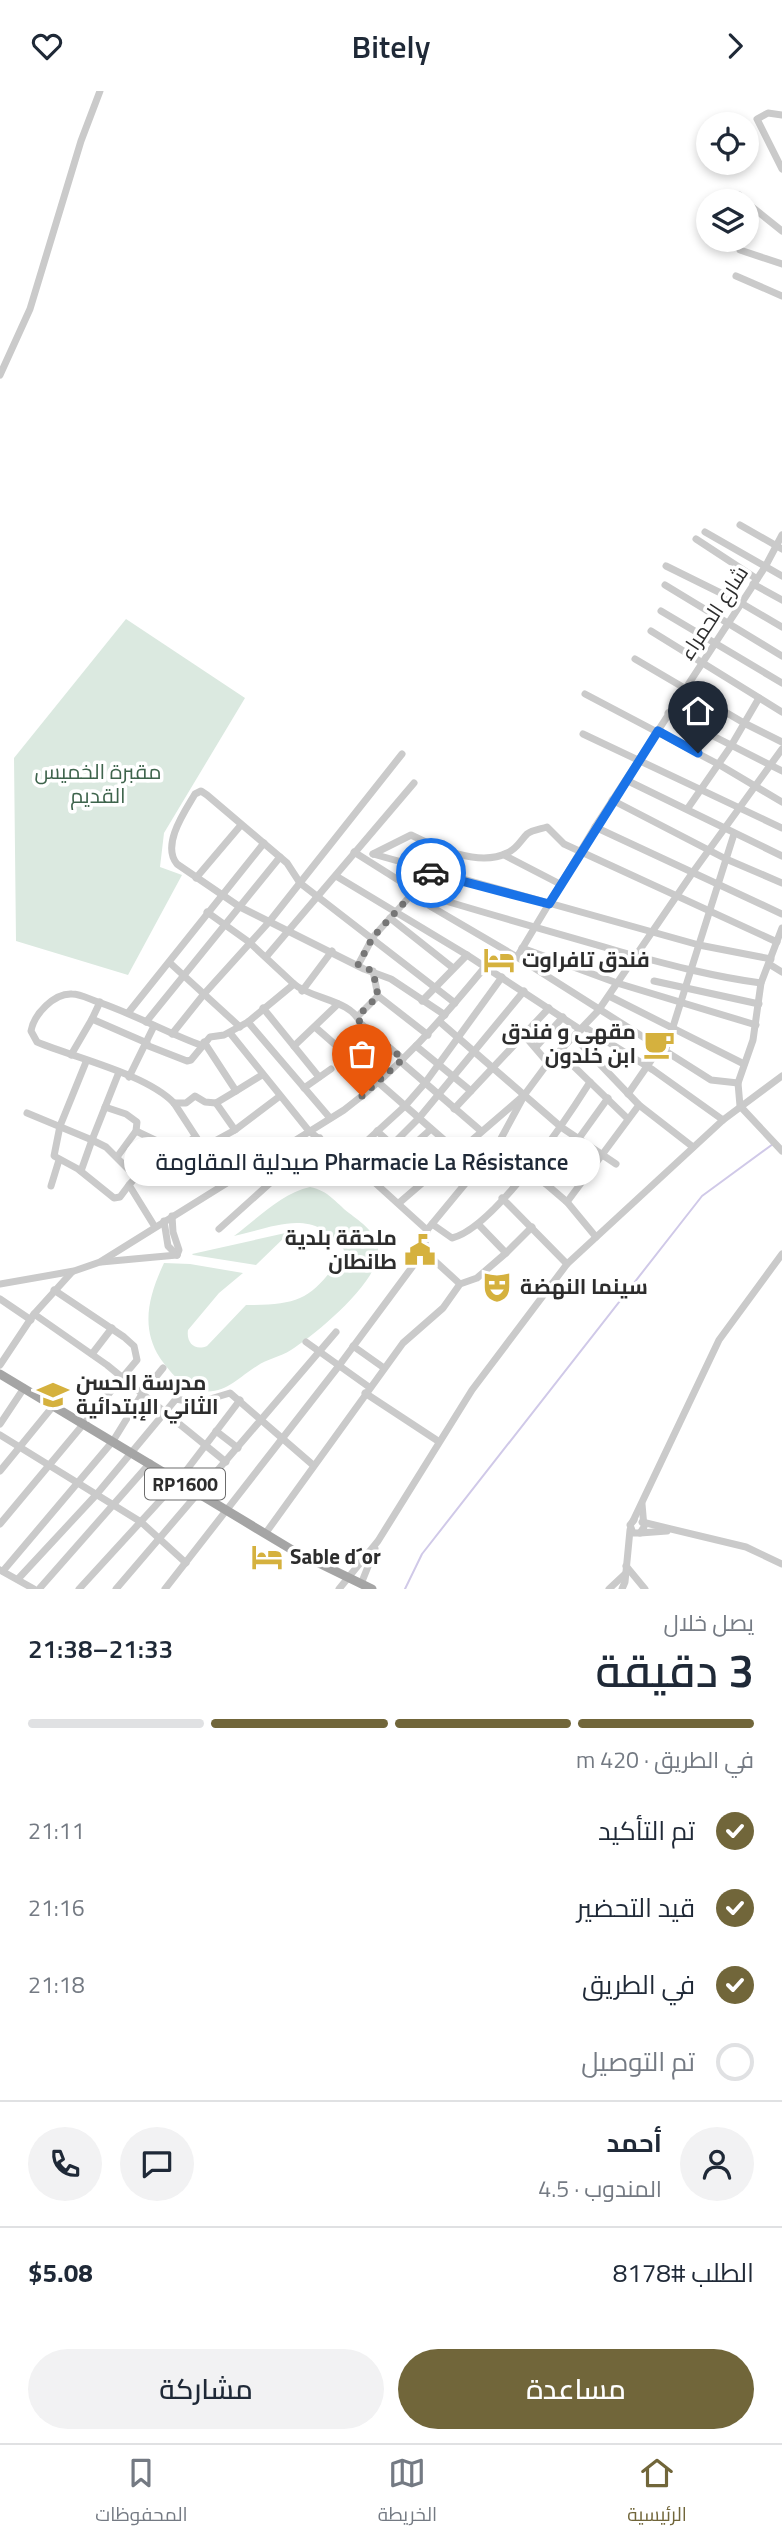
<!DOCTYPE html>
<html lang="ar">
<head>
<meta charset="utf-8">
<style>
  body { margin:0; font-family:"Titillium Web",Cairo,sans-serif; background:#f2f2f3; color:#1f2937; direction:rtl; height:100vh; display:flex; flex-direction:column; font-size:26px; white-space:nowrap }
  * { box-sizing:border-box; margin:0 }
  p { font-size:23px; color:#747a83 }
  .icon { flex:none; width:38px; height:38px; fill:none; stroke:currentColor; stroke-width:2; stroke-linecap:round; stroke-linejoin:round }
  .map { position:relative; height:1498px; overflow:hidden; direction:ltr }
  .side { display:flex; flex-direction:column; background:#fff; flex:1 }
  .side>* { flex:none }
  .buttons { position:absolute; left:696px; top:21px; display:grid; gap:14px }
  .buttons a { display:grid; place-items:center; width:63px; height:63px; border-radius:50%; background:#fff; box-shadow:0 4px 10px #0003; font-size:35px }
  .pin { position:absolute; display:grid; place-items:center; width:60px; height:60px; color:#fff; margin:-72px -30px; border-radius:50% 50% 50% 0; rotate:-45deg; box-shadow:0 0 7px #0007 }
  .pin .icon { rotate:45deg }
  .courier { position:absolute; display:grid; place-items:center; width:70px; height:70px; margin:-35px; border:5px solid #1a73e8; border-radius:50%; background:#fff; color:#222; box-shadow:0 2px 9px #0007 }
  .bubble { position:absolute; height:49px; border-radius:24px; background:#fff; box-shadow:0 4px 10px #0003; font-size:23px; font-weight:600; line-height:49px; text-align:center; direction:rtl }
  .summary em { font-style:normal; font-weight:600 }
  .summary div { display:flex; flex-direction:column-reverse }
  .summary { display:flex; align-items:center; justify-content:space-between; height:119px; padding:0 28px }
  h1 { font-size:46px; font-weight:600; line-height:52px }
  .bar { display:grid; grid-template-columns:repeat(4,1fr); gap:10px 7px; align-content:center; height:84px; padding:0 28px }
  .bar i { height:9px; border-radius:5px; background:#e0e1e3 }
  .bar .current { background:#71663a }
  .bar p { grid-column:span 4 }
  .line { display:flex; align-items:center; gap:18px; padding:0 28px; border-top:2px solid #e0e1e3 }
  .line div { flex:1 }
  .round { display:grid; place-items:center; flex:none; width:74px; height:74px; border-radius:37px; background:#f2f2f3 }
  ol { padding:0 28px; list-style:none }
  li { display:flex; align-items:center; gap:21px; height:77px }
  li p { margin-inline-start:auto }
  li .icon { padding:7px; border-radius:50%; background:#71663a; color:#fff; stroke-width:4 }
  li:last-child { color:#747a83 }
  li i { width:38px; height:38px; border:4px solid #e0e1e3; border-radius:50% }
  .action { display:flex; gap:14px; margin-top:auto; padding:14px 28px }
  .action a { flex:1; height:80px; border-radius:42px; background:#71663a; color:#fff; font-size:28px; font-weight:600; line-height:80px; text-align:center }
  .action a+a { background:#f2f2f3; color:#1f2937 }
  header { display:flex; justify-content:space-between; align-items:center; height:91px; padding:0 28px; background:#fff; font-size:32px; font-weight:600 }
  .menu { display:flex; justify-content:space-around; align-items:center; height:98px; border-top:2px solid #e0e1e3; background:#fff; font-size:19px; color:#747a83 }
  .menu a { display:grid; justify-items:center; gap:4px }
  .menu .current { color:#71663a }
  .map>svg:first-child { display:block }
  .green { fill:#dbe9e0 }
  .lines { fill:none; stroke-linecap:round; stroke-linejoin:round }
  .stream { stroke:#d0c9e8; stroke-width:2 }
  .minor { stroke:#cacaca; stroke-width:7 }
  .major { stroke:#a5a5a5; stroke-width:9 }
  .done { stroke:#767676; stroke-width:7; stroke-dasharray:0 12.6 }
  .route { stroke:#1a73e8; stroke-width:9 }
  .labels { text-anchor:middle; stroke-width:7; stroke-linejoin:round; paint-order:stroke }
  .shield { fill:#fff; stroke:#6c6c6c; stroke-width:2 }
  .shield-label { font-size:19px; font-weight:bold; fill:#2d2d2d }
  .street-label { font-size:21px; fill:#2d2d2d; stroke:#fff }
  .park-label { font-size:21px; fill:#3e644c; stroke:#fff }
  .poi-label { font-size:21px; font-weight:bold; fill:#2d2d2d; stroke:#fff; text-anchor:start }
</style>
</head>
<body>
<header><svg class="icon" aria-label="forward" viewBox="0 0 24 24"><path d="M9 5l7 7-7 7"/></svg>Bitely<svg class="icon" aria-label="heart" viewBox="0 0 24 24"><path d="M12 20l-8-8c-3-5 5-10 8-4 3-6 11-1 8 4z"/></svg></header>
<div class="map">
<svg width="782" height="1498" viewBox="0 0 782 1498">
  <rect width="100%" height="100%" fill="#fff"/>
  <g class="green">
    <polygon points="126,528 245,607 164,742 160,776 182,784 128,884 16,850 14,667"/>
    <path d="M310 1096C329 1100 335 1111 349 1122 362 1132 375 1140 378 1158 383 1188 315 1244 291 1259 280 1266 267 1268 257 1275 239 1286 225 1304 201 1300 184 1298 169 1280 160 1267 140 1236 149 1204 164 1172L190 1173 243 1182 219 1202 188 1239C186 1252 195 1260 207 1255L246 1214C301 1214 311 1208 343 1164L344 1159C313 1116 279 1135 234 1145 257 1128 282 1102 310 1096Z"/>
    <polygon points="290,1141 256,1174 193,1164 192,1163"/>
  </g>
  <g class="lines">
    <polyline class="stream" points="405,1498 422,1463 702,1105 773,1053"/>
    <g class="minor">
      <polyline points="782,24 768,22 757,28 782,78"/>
      <polyline points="739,104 745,110"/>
      <polyline points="747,112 782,140"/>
      <polyline points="740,159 782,173"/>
      <polyline points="736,185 782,205"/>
      <polyline points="0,284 30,218 81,50 100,0"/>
      <polyline points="740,434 782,458"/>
      <polyline points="705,441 782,485"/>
      <polyline points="696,448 757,488"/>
      <polyline points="666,475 741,512 782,536"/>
      <polyline points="753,493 782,509"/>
      <polyline points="665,494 782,565"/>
      <polyline points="661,520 782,592"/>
      <polyline points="651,540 782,621"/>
      <polyline points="635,568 744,632 782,651"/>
      <polyline points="585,603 718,673 782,711"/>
      <polyline points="668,622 782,680"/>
      <polyline points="583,643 782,737"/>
      <polyline points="626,689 782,765"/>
      <polyline points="612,709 726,768 782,792"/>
      <polyline points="688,717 731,655 759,607"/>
      <polyline points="595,736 782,823"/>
      <polyline points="354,761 419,802 430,815 517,866 711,989 738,992"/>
      <path d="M373 763 411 744C437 757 479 776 507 762 517 758 520 750 527 743 532 739 541 738 547 736L564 753 777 851"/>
      <polyline points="373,763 699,854 771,868"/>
      <polyline points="504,764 560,793"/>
      <polyline points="336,785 467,864 581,939"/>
      <polyline points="196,787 241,734"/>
      <path d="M419 802C488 823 556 842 625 862 670 874 715 886 761 892"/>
      <polyline points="207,821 249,851 294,893"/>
      <polyline points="390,827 453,877"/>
      <polyline points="782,837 761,892 753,949 738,992 740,1015 782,1060"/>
      <polyline points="522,857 617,892 756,934"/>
      <polyline points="266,866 414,692"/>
      <polyline points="517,866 595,736 765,476 782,444"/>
      <polyline points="170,872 240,936"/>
      <polyline points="769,873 782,881"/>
      <polyline points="358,874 373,846 432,781"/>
      <polyline points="654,890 759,913"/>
      <polyline points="302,900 332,860"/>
      <polyline points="378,905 428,944"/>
      <polyline points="609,905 744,973"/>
      <polyline points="422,910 467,864"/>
      <polyline points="100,911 92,928 147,952"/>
      <polyline points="263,917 319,986"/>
      <polyline points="128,922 264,752"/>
      <path d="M445 924 391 888 364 878 240 816 177 773C161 754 185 720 195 703L201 700 207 704 287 772 300 792 455 912"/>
      <polyline points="358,925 378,905 373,880"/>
      <polyline points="146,931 280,766"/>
      <polyline points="248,931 330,1027"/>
      <polyline points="440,931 561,1036 616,1073"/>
      <polyline points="315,936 459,1062"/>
      <polyline points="584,936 653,979 723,1029"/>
      <polyline points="230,942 309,1040 373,1090 427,1139"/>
      <polyline points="172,943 204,903 269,831 402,663"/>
      <polyline points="524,944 548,972"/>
      <polyline points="575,947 639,1014 693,1056"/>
      <polyline points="204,951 236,1000 262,984"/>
      <path d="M146 954 187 970 191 969 210 946 224 944 248 931 294 893C311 908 352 909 360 932L403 968"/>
      <path d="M203 955C167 942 134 923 98 911 89 908 81 903 72 903 54 902 34 923 31 940L37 951C75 967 146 983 174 1012L226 1092"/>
      <polyline points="294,955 338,913"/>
      <polyline points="416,955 471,1000"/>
      <polyline points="536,956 563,926"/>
      <polyline points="559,961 627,1027"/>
      <polyline points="665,961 734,743"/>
      <polyline points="71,964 92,928"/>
      <polyline points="86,971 60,1035 54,1065 78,1078 114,1107 120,1106 129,1094"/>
      <polyline points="401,971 481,1040"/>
      <polyline points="129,986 154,935"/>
      <polyline points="304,997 331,978"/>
      <polyline points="628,1003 659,958"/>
      <polyline points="174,1012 186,1012 195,1005 205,1011 216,1012"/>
      <polyline points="105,1016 126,1023 137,1031 136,1040 117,1066"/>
      <polyline points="454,1018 549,917"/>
      <polyline points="27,1022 92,1049 119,981"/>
      <polyline points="235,1039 216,1012 236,1000"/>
      <polyline points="136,1040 176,1059"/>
      <polyline points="377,1040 429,1087"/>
      <polyline points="498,1053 526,1081 546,1093 567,1111 596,1146"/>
      <polyline points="202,1057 235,1039 280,1005"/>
      <polyline points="346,1069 405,1015 425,992 502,886"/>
      <polyline points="81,1080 92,1049 106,1056 136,1086"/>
      <polyline points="363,1083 419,1027 524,900"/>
      <polyline points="373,1090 431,1038"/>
      <polyline points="546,1093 608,1007"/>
      <polyline points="51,1095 59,1069"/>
      <polyline points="502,1107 567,1173"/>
      <polyline points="567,1111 639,1014"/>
      <polyline points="399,1112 522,1006"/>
      <polyline points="172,1125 173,1141 179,1159 177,1164"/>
      <polyline points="164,1130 168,1155 177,1164"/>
      <path d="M432 1133 452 1147C494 1137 566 1029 590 991"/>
      <polyline points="155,1136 129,1094 136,1086 194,1047"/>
      <polyline points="219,1138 320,1047"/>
      <polyline points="424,1160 460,1193"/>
      <polyline points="506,1162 532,1136"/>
      <polyline points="101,1171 177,1164"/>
      <path d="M0 1193 74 1180 100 1171 344 1019C399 978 442 928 485 876"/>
      <polyline points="0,1208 31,1229"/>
      <polyline points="34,1223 107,1274 226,1371"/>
      <polyline points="306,1251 369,1296"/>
      <polyline points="353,1255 384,1277"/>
      <polyline points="92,1263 112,1237"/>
      <polyline points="0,1274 34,1223 72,1181"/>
      <polyline points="365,1302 438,1350"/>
      <polyline points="0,1333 24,1297"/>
      <polyline points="216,1340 238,1357"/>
      <polyline points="0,1344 141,1431 186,1472"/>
      <polyline points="0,1380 54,1314"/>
      <polyline points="634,1429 630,1434 633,1442 640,1442 644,1436 642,1413"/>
      <polyline points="633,1430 719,1249 782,1163"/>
      <polyline points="642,1431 746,1456 782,1473"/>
      <polyline points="0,1433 137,1269 134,1255 124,1246 54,1199"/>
      <polyline points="640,1442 667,1440"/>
      <polyline points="265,1443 403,1252 443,1217 460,1193 477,1187 506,1162 478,1133"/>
      <polyline points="626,1475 645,1498"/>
      <polyline points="0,1479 34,1498"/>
      <polyline points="3,1480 113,1350 142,1303 163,1277"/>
      <polyline points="18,1488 96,1404 176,1308 197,1312 230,1302 313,1374"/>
      <polyline points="361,1493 375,1458"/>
      <polyline points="39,1498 150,1372"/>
      <polyline points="79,1498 179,1389 240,1309"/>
      <polyline points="116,1498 336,1241"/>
      <polyline points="165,1498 338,1276 424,1160 427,1139 498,1053 525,1003 548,972 598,920 693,781 782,658"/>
      <polyline points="339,1498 378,1450 472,1299 567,1173 723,1029 782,985"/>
      <polyline points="609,1498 625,1483"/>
      <polyline points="622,1498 625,1491 630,1439"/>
    </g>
    <polyline class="major" points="0,1283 294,1460 372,1498"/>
  </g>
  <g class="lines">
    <polyline class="done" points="362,1005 403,968 360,932 358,925 378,905 373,880 358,874 373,846 431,782"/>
    <polyline class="route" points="431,782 549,813 658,640 698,662"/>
  </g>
  <defs>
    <symbol id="hotel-bare" viewBox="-9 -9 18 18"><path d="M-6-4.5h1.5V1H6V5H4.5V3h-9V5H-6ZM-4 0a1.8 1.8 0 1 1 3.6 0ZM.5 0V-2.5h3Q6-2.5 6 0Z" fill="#d5b13e" stroke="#fff" stroke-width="2.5" paint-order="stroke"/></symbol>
    <symbol id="cafe-bare" viewBox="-9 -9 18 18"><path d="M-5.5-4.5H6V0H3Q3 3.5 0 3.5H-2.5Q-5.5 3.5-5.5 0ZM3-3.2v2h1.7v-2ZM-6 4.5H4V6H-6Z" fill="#d5b13e" stroke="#fff" stroke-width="2.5" paint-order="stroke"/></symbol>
    <symbol id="civic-bare" viewBox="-9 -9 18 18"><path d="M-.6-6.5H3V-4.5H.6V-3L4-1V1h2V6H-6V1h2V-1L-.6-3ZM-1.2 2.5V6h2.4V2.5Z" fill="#d5b13e" stroke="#fff" stroke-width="2.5" paint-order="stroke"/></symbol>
    <symbol id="theatre-bare" viewBox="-9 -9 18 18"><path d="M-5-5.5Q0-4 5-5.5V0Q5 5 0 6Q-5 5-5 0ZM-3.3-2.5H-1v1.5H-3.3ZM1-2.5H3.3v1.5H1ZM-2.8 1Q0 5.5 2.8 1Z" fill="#d5b13e" stroke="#fff" stroke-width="2.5" paint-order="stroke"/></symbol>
    <symbol id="school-bare" viewBox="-9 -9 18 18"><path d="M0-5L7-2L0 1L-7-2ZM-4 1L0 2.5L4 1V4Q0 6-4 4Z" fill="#d5b13e" stroke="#fff" stroke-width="2.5" paint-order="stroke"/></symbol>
  </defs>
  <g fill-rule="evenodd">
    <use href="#hotel-bare" x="477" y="847" width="44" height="44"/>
    <use href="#cafe-bare" x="637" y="931" width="44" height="44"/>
    <use href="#civic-bare" x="398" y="1137" width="44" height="44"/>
    <use href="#theatre-bare" x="475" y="1174" width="44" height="44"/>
    <use href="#school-bare" x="31" y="1282" width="44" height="44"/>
    <use href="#hotel-bare" x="245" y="1444" width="44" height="44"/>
  </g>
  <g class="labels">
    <rect class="shield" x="145" y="1377.5" width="80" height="31" rx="5"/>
    <g class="shield-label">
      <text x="185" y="1400">RP1600</text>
    </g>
    <g class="street-label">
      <text transform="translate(714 522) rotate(-57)" y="7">شارع الحمراء</text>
    </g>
    <g class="park-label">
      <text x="98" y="688">مقبرة الخميس<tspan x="98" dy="24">القديم</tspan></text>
    </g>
    <g class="poi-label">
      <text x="522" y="876">فندق تافراوت</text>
      <text x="636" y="948" text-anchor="end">مقهى و فندق<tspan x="636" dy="24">ابن خلدون</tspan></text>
      <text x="397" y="1154" text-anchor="end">ملحقة بلدية<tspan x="397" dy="24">طانطان</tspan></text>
      <text x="520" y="1203">سينما النهضة</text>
      <text x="76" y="1299">مدرسة الحسن<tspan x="76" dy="24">الثاني الإبتدائية</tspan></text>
      <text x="290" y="1473">Sable d´or</text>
    </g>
  </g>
</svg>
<div class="buttons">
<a><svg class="icon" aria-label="locate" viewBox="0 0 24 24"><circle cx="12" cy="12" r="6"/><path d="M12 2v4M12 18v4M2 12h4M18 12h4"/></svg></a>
<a><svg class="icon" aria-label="layers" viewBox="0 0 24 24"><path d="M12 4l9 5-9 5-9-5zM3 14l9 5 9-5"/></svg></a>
</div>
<div class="pin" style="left:362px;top:1005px;background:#ea580c"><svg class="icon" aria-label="bag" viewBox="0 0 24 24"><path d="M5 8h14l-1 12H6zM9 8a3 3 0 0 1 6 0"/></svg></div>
<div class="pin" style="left:698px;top:662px;background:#1f2937"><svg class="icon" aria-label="home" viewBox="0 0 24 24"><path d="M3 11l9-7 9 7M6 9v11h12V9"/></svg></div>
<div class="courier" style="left:431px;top:782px"><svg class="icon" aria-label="car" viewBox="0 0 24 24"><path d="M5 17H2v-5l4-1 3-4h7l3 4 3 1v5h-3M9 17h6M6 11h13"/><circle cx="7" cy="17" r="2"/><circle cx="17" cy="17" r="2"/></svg></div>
<div class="bubble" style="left:124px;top:1046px;width:476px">Pharmacie La Résistance صيدلية المقاومة</div>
</div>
<section class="side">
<div class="summary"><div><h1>3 دقيقة</h1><p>يصل خلال</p></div><em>21:33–21:38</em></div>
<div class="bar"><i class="current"></i><i class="current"></i><i class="current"></i><i></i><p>في الطريق · 420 m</p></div>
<ol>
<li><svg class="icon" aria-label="check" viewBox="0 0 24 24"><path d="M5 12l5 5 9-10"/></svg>تم التأكيد<p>21:11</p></li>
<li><svg class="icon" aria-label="check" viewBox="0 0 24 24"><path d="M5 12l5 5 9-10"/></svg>قيد التحضير<p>21:16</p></li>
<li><svg class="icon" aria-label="check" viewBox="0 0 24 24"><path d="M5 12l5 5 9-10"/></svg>في الطريق<p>21:18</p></li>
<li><i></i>تم التوصيل</li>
</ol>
<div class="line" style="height:126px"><a class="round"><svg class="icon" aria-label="person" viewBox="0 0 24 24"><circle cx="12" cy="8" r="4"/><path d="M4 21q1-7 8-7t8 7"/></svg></a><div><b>أحمد</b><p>المندوب · 4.5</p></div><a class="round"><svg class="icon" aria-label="chat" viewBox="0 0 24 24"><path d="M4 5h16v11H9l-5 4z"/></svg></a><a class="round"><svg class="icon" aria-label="phone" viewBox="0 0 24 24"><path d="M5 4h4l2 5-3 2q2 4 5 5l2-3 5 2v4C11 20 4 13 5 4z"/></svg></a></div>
<div class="line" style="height:91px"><div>الطلب #8178</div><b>$5.08</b></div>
<div class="action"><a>مساعدة</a><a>مشاركة</a></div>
</section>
<nav class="menu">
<a class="current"><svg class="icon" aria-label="home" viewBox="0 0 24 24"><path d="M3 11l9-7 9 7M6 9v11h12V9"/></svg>الرئيسية</a>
<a><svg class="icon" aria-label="map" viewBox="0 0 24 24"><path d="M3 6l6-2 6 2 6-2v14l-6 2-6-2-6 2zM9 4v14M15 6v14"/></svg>الخريطة</a>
<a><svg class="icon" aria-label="saved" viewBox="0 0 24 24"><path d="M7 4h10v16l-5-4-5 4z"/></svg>المحفوظات</a>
</nav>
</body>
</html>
